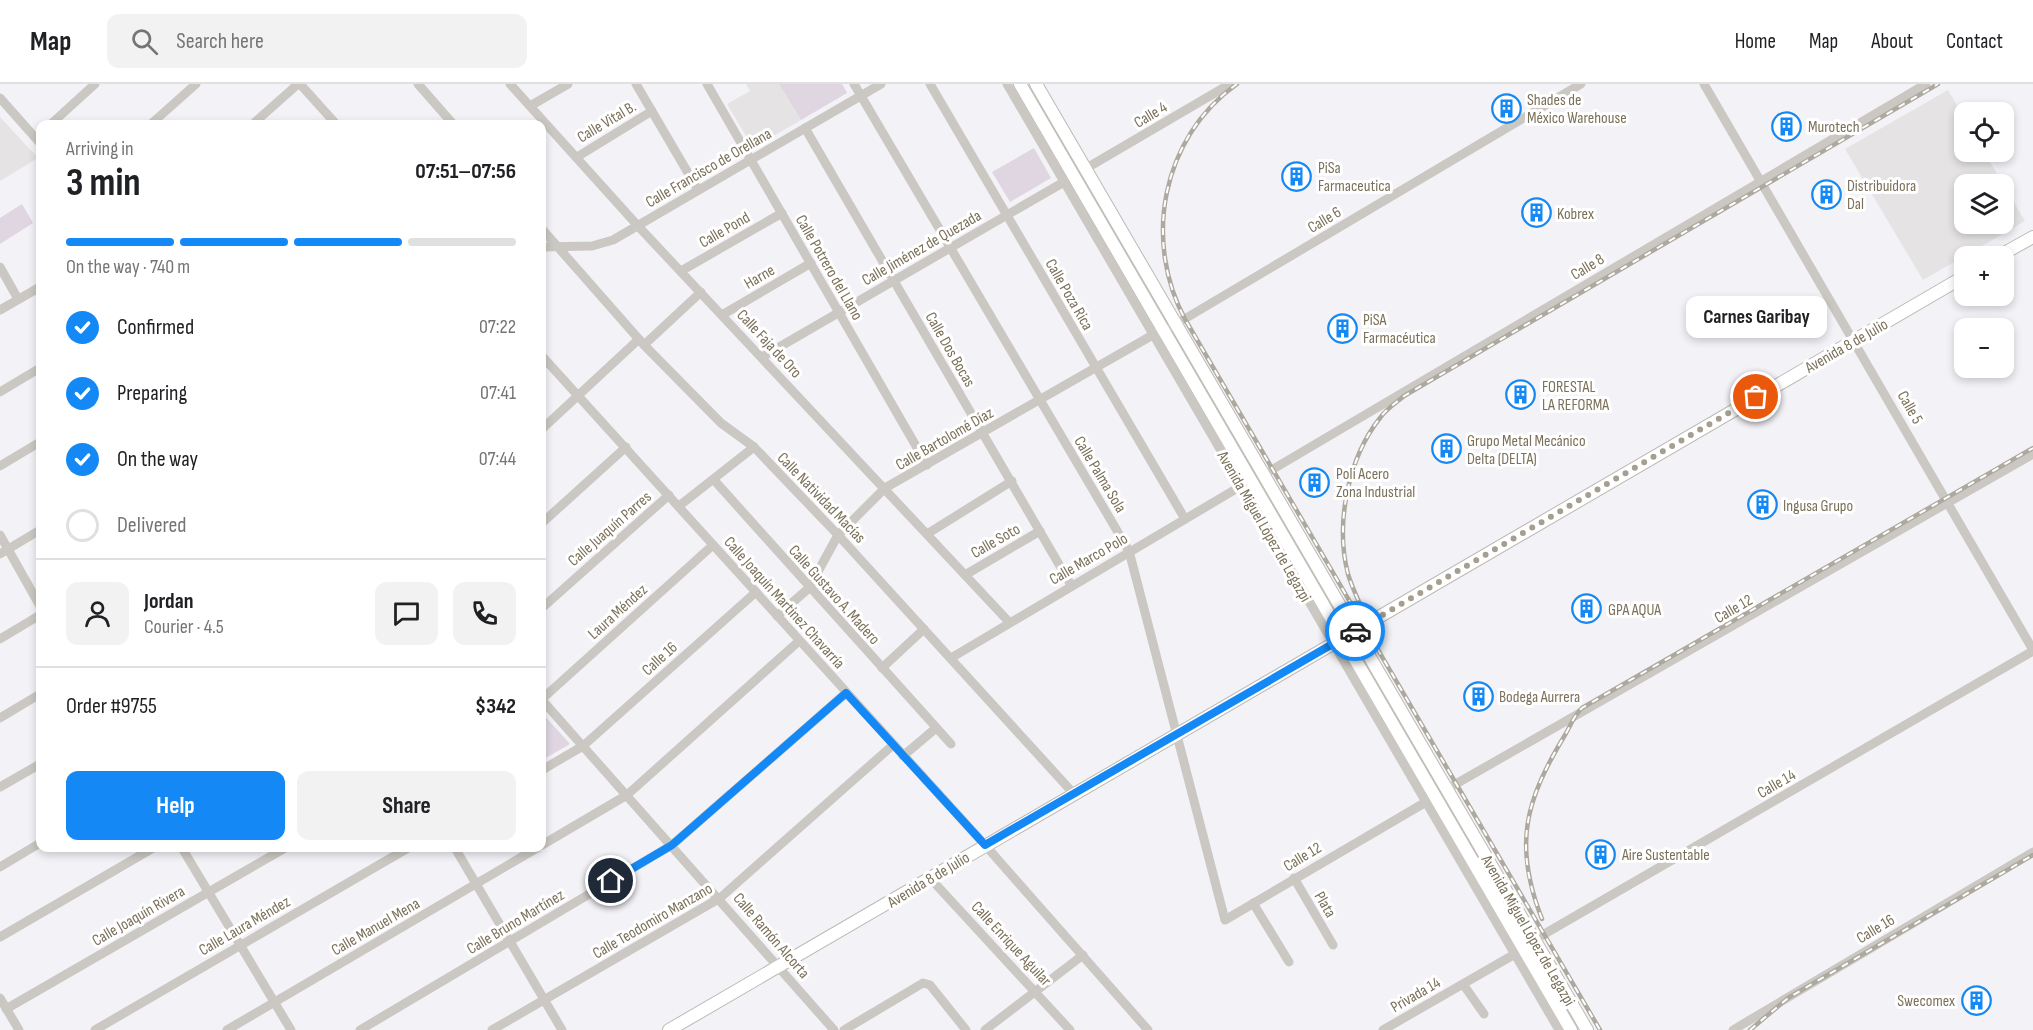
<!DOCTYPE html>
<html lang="en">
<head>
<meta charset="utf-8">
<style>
  body { margin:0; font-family:"Sofia Sans Condensed",sans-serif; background:#f2f2f2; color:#202124; height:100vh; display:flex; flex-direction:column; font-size:22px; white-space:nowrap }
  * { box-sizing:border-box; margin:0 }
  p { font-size:20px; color:#757577 }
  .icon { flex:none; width:33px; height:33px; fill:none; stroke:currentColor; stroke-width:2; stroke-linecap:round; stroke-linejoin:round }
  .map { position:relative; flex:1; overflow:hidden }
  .panel { position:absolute; left:36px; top:36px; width:510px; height:732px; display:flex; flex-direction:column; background:#fff; border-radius:12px; box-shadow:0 3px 9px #0003 }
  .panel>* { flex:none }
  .fabs { position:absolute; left:1954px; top:18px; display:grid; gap:12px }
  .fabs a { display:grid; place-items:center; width:60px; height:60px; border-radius:12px; background:#fff; box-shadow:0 3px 9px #0003; font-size:30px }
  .pin { position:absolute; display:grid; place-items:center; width:51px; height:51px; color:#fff; margin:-26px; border:3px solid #fff; border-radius:50%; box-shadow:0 2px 6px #0007 }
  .courier { position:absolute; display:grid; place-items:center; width:60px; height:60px; margin:-30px; border:4px solid #1489f5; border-radius:50%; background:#fff; color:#222; box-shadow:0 2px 8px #0007 }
  .bubble { position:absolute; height:42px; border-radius:12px; background:#fff; box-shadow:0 3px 9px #0003; font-size:20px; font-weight:700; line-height:42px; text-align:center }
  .overview em { font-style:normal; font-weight:700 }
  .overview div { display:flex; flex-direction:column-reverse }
  .overview { display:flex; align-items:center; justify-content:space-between; height:102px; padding:0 30px }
  h1 { font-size:39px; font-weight:700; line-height:45px }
  .bar { display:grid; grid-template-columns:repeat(4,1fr); gap:9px 6px; align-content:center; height:72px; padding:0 30px }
  .bar i { height:8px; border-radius:4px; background:#e0e0e0 }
  .bar .active { background:#1489f5 }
  .bar p { grid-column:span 4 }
  .line { display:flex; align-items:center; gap:15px; padding:0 30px; border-top:2px solid #e0e0e0 }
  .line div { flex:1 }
  .round { display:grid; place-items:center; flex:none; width:63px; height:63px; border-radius:12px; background:#f2f2f2 }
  ol { padding:0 30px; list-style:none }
  li { display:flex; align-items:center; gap:18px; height:66px }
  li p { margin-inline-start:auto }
  li .icon { padding:6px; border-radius:50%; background:#1489f5; color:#fff; stroke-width:4 }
  li:last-child { color:#757577 }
  li i { width:33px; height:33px; border:3px solid #e0e0e0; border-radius:50% }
  .primary-button { display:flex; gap:12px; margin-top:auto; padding:12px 30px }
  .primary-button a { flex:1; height:69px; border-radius:12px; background:#1489f5; color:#fff; font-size:24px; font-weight:700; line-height:69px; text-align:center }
  .primary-button a+a { background:#f2f2f2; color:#202124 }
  header { display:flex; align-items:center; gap:36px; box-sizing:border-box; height:84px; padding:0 30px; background:#fff; border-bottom:2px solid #e0e0e0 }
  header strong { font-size:28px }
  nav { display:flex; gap:33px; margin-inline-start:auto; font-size:21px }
  .search { width:420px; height:54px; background:#f2f2f2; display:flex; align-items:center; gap:15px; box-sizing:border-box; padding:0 21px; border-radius:12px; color:#757577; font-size:22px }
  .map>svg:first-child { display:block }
  .built { fill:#e5e3e4 }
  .green { fill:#dfd6e1 }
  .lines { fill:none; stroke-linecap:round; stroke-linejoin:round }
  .major-casing { stroke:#bdbab3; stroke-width:14 }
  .minor { stroke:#cbc8c3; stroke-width:9 }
  .major { stroke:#fff; stroke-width:12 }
  .rail-casing { stroke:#ada99f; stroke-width:4.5 }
  .rail { stroke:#fff; stroke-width:2; stroke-dasharray:7; stroke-linecap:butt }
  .done { stroke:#a59e91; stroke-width:6; stroke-dasharray:0 10.8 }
  .route { stroke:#1489f5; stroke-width:8 }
  .labels { text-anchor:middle; stroke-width:6; stroke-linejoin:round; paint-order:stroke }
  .poi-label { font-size:16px; fill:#7b705a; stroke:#fff; text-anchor:start }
  .street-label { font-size:16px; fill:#7b705a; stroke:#fff }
</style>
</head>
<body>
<header>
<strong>Map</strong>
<div class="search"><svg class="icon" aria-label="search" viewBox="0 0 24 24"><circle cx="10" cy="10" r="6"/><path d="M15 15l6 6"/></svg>Search here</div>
<nav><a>Home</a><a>Map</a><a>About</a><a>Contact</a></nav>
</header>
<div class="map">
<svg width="2033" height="946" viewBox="0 0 2033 946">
  <rect width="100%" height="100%" fill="#f3f2f7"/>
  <g class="built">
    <polygon points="746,0 779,0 801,36 753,64 727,20 750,7"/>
    <polygon points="1948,6 1965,35 1965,68 1984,68 2003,100 1965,100 1965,140 2004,140 2004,102 2025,137 1923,196 1845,65"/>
    <polygon points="0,33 38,74 0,97"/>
  </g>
  <g class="green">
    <polygon points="779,0 842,0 847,9 801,36"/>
    <polygon points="1034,64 1051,94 1010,118 992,88"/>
    <polygon points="22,120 33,139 0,160 0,134"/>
    <polygon points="542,629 570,660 542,676"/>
  </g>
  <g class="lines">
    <defs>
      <g id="major">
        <polyline points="1020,0 1571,946"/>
        <polyline points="1036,0 1587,946"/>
        <polyline points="1999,172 2033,153"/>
        <polyline points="669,946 1965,192"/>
      </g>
    </defs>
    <use href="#major" class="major-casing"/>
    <g class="minor">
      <polyline points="300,0 336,40"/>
      <polyline points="418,0 453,40"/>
      <polyline points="510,0 638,142 1009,538"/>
      <polyline points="636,0 698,106"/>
      <polyline points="707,0 927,381"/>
      <polyline points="854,0 1129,467 1225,836 1426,718"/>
      <polyline points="930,0 1185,435"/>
      <polyline points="1007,0 1559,946"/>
      <polyline points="1704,0 2033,566"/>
      <polyline points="0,14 40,59"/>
      <polyline points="530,22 568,0"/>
      <polyline points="51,40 95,0"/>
      <polyline points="151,40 196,0"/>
      <polyline points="253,40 298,0"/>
      <polyline points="805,44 1071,501"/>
      <polyline points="577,73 652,27"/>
      <polyline points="1085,85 1230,0"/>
      <polyline points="542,145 644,261 721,339 754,363 838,451 1074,710"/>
      <polyline points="542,163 592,162 613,156 881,0"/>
      <polyline points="0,183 18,215"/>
      <polyline points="681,187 782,129"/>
      <polyline points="0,226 40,203"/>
      <polyline points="722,231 811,179"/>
      <polyline points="1171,243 1581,0"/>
      <polyline points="644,261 701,208"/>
      <polyline points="542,272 985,761 1148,946"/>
      <polyline points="762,273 1064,98"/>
      <polyline points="0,308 40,284"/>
      <polyline points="542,345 639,255"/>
      <polyline points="0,382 40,358"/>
      <polyline points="1263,391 1926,0"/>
      <polyline points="714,396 951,660"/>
      <polyline points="679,422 754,363"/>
      <polyline points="542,439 626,363"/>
      <polyline points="927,450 1012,397"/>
      <polyline points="0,451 40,522"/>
      <polyline points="0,470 40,446"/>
      <polyline points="965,491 1040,447"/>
      <polyline points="542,524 669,411"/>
      <polyline points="777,532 809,504 838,451 885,404 1158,248"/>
      <polyline points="0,555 40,531"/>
      <polyline points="951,574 1241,402"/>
      <polyline points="882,584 924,545"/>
      <polyline points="542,615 713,461"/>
      <polyline points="542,616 834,946"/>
      <polyline points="0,634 40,610"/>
      <polyline points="903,672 936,644"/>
      <polyline points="542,686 583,662 756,508"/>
      <polyline points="0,703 40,680"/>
      <polyline points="1447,705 2033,370"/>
      <polyline points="542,761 627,711 799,557"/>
      <polyline points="182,764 291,946"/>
      <polyline points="455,764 562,946"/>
      <polyline points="0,783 40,759"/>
      <polyline points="930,794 1070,946"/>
      <polyline points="1294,794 1333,861"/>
      <polyline points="1253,819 1289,878"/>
      <polyline points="0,853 153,764"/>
      <polyline points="1534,856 2033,567"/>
      <polyline points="1463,900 1484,930"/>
      <polyline points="0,914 19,946"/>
      <polyline points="6,925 285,764"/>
      <polyline points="95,946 408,764"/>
      <polyline points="227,946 537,764"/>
      <polyline points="360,946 672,761 846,609"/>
      <polyline points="492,946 720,814 893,661"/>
      <polyline points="844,946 923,899 930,901 966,946"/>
      <polyline points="985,946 1083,871"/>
      <polyline points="1383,946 1515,870"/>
      <polyline points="1733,946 2033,768"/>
    </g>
    <use href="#major" class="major"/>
    <defs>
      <g id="rail">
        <path d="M1237 0C1162 53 1142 157 1186 237L1600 946"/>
        <path d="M1364 529C1358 516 1352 503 1348 490 1335 440 1348 374 1380 334 1386 325 1396 319 1404 312L1938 0"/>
        <path d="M1542 835C1513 761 1525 717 1565 651 1571 641 1573 633 1582 624L2033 364"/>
        <polyline points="1750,946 1788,914 2033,771"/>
      </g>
    </defs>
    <use href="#rail" class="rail-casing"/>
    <use href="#rail" class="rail"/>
  </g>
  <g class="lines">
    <polyline class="done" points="1355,547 1756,313"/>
    <polyline class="route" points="611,797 672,761 846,609 985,761 1355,547"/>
  </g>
  <defs>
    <symbol id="building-ring" viewBox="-11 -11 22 22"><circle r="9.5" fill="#fff" stroke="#1489f5" stroke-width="1.5"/><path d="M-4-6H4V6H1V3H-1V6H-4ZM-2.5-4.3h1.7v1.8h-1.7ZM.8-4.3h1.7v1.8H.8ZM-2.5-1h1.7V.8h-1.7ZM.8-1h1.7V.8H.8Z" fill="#1489f5"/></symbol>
  </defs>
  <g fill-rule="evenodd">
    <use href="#building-ring" x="1490" y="8" width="33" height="33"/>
    <use href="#building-ring" x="1770" y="26" width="33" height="33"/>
    <use href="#building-ring" x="1280" y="76" width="33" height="33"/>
    <use href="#building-ring" x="1810" y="94" width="33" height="33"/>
    <use href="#building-ring" x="1520" y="112" width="33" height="33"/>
    <use href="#building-ring" x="1326" y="228" width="33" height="33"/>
    <use href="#building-ring" x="1504" y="294" width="33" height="33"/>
    <use href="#building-ring" x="1430" y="348" width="33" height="33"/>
    <use href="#building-ring" x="1298" y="382" width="33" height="33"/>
    <use href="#building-ring" x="1746" y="404" width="33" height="33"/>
    <use href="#building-ring" x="1570" y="508" width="33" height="33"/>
    <use href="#building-ring" x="1462" y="596" width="33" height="33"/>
    <use href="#building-ring" x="1584" y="754" width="33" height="33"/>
    <use href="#building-ring" x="1960" y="900" width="33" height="33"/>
  </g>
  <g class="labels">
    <g class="poi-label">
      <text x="1527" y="21">Shades de<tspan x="1527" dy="18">México Warehouse</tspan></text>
      <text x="1808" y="48">Murotech</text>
      <text x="1318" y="89">PiSa<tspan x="1318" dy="18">Farmaceutica</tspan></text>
      <text x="1847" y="107">Distribuidora<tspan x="1847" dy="18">Dal</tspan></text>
      <text x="1557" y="135">Kobrex</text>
      <text x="1363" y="241">PiSA<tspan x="1363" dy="18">Farmacéutica</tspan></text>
      <text x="1542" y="308">FORESTAL<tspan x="1542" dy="18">LA REFORMA</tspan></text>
      <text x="1467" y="362">Grupo Metal Mecánico<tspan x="1467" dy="18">Delta (DELTA)</tspan></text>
      <text x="1336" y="395">Poli Acero<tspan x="1336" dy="18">Zona Industrial</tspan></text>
      <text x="1783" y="427">Ingusa Grupo</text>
      <text x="1608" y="531">GPA AQUA</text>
      <text x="1499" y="618">Bodega Aurrera</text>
      <text x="1622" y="776">Aire Sustentable</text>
      <text x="1955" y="922" text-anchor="end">Swecomex</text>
    </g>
    <g class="street-label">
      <text transform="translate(1150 30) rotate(-31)" y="6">Calle 4</text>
      <text transform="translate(606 37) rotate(-31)" y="6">Calle Vital B.</text>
      <text transform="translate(708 83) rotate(-30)" y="6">Calle Francisco de Orellana</text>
      <text transform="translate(1324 135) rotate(-31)" y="6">Calle 6</text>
      <text transform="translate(724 145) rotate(-30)" y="6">Calle Pond</text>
      <text transform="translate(921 163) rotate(-30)" y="6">Calle Jiménez de Quezada</text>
      <text transform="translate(1587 182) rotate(-31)" y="6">Calle 8</text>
      <text transform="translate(830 183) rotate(60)" y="6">Calle Potrero del Llano</text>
      <text transform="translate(759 192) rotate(-30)" y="6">Harne</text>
      <text transform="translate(1070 210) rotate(60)" y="6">Calle Poza Rica</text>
      <text transform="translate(770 259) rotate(47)" y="6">Calle Faja de Oro</text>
      <text transform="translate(1846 261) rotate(-30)" y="6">Avenida 8 de Julio</text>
      <text transform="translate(951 265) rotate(60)" y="6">Calle Dos Bocas</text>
      <text transform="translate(1911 323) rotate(60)" y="6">Calle 5</text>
      <text transform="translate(944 354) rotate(-30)" y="6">Calle Bartolomé Díaz</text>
      <text transform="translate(1101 390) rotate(59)" y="6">Calle Palma Sola</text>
      <text transform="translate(822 413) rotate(46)" y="6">Calle Natividad Macías</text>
      <text transform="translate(1265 442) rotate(60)" y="6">Avenida Miguel López de Legazpi</text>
      <text transform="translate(609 444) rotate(-41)" y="6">Calle Juaquín Parres</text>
      <text transform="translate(995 456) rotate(-30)" y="6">Calle Soto</text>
      <text transform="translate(1088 474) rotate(-30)" y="6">Calle Marco Polo</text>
      <text transform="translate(835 510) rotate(48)" y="6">Calle Gustavo A. Madero</text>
      <text transform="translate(785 518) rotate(48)" y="6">Calle Joaquín Martínez Chavarría</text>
      <text transform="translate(1733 524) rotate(-30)" y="6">Calle 12</text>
      <text transform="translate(617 527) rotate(-42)" y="6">Laura Méndez</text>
      <text transform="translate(659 574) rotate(-42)" y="6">Calle 16</text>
      <text transform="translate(1776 699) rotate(-30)" y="6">Calle 14</text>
      <text transform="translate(1302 772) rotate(-31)" y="6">Calle 12</text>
      <text transform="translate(928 795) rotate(-31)" y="6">Avenida 8 de Julio</text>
      <text transform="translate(1326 820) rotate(60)" y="6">Plata</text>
      <text transform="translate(138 831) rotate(-30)" y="6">Calle Joaquín Rivera</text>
      <text transform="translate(652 836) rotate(-30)" y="6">Calle Teodomiro Manzano</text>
      <text transform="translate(515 837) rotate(-31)" y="6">Calle Bruno Martínez</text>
      <text transform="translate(244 841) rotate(-30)" y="6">Calle Laura Méndez</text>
      <text transform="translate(375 842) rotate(-30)" y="6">Calle Manuel Mena</text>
      <text transform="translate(1875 844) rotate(-31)" y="6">Calle 16</text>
      <text transform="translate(1529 846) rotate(60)" y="6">Avenida Miguel López de Legazpi</text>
      <text transform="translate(772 851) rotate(49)" y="6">Calle Ramón Alcorta</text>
      <text transform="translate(1012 859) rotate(47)" y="6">Calle Enrique Aguilar</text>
      <text transform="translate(1415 910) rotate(-30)" y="6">Privada 14</text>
    </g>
  </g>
</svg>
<div class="fabs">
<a><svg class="icon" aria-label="locate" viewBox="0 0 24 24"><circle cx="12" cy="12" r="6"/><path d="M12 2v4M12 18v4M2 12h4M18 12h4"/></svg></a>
<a><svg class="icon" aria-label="layers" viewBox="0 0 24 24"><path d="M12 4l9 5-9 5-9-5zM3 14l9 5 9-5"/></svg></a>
<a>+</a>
<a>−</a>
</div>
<div class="pin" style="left:1756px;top:313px;background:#ea580c"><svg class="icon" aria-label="bag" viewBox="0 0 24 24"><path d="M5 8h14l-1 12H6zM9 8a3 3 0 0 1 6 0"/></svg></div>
<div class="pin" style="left:611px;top:797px;background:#1f2937"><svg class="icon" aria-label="home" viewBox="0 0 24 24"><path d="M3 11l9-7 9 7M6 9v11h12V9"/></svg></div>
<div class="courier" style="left:1355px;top:547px"><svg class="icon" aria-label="car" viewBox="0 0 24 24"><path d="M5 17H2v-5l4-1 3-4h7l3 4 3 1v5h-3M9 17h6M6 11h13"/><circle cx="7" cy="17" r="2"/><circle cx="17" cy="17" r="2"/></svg></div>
<div class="bubble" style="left:1686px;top:212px;width:141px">Carnes Garibay</div>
<section class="panel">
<div class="overview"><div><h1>3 min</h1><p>Arriving in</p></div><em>07:51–07:56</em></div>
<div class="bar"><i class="active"></i><i class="active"></i><i class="active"></i><i></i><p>On the way · 740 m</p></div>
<ol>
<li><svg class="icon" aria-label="check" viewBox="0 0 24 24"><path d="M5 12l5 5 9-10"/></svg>Confirmed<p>07:22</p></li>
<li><svg class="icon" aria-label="check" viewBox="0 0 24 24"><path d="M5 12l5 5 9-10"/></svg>Preparing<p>07:41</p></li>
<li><svg class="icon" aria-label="check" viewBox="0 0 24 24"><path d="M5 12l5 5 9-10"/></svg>On the way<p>07:44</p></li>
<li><i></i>Delivered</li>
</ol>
<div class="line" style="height:108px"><a class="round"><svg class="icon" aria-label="person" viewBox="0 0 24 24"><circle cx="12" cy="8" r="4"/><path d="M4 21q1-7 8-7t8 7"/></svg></a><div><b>Jordan</b><p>Courier · 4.5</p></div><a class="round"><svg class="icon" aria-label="chat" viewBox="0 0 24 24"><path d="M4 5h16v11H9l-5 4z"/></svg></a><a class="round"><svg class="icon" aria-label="phone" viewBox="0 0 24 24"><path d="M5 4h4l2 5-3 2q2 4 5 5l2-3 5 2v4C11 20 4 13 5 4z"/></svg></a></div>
<div class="line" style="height:78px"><div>Order #9755</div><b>$342</b></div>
<div class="primary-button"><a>Help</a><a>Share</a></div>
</section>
</div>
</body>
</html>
